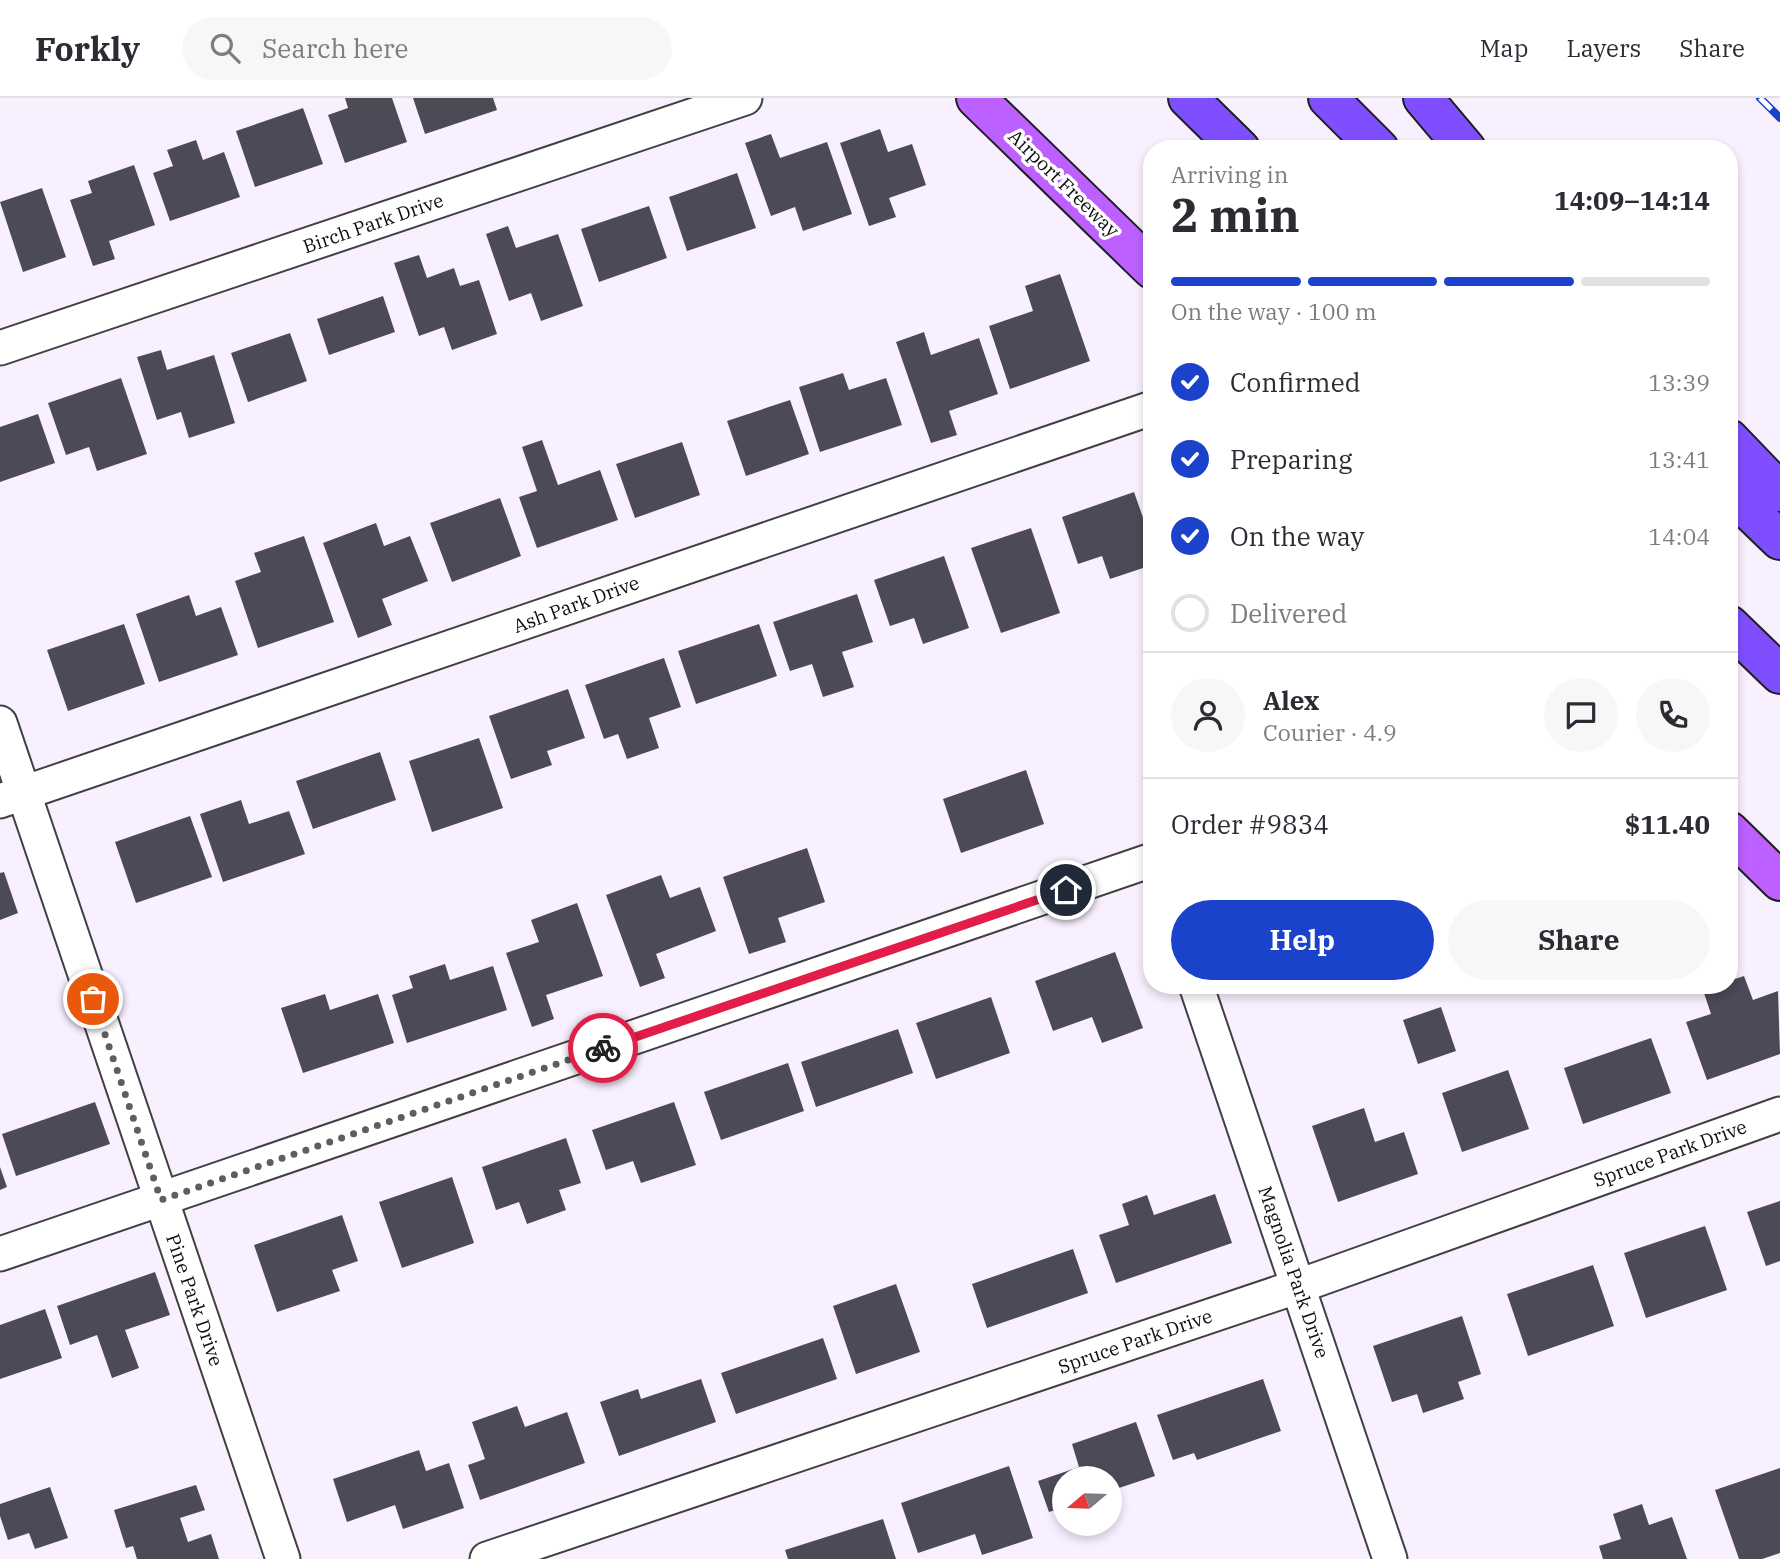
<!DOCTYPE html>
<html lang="en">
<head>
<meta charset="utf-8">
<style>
  body { margin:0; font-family:"IBM Plex Serif",serif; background:#f7f7f7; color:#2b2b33; height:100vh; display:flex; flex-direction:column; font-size:26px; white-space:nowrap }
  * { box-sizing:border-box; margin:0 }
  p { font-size:23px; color:#7c7c81 }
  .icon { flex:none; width:38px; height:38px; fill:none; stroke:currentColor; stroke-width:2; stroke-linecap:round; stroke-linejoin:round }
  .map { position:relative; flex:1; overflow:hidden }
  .panel { position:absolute; left:1143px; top:42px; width:595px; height:854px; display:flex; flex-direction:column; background:#fff; border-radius:28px; box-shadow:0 4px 10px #0003 }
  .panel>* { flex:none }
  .needle { width:46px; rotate:251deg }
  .controls { position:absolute; left:1052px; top:1368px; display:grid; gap:14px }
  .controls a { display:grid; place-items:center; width:70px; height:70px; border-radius:50%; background:#fff; box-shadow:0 4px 10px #0003; font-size:35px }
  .pin { position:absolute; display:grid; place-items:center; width:60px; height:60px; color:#fff; margin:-30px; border:4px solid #fff; border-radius:50%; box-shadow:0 2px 7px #0007 }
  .courier { position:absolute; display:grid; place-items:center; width:70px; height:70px; margin:-35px; border:5px solid #e11d48; border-radius:50%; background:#fff; color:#222; box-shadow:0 2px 9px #0007 }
  .overview em { font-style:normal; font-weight:800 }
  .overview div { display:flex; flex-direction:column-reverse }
  .overview { display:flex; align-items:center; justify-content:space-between; height:119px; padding:0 28px }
  h1 { font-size:46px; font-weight:800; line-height:52px }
  .bar { display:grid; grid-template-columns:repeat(4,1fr); gap:10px 7px; align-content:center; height:84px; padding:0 28px }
  .bar i { height:9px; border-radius:5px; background:#e1e1e2 }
  .bar .selected { background:#1a42cb }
  .bar p { grid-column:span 4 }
  .line { display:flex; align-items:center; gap:18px; padding:0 28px; border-top:2px solid #e1e1e2 }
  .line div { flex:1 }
  .round { display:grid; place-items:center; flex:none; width:74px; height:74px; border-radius:37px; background:#f7f7f7 }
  ol { padding:0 28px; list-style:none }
  li { display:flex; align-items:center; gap:21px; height:77px }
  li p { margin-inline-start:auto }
  li .icon { padding:7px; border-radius:50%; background:#1a42cb; color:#fff; stroke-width:4 }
  li:last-child { color:#7c7c81 }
  li i { width:38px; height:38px; border:4px solid #e1e1e2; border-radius:50% }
  .primary-button { display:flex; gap:14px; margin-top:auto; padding:14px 28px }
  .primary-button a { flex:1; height:80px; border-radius:42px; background:#1a42cb; color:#fff; font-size:28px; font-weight:800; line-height:80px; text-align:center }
  .primary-button a+a { background:#f7f7f7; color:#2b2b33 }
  header { display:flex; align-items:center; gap:42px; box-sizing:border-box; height:98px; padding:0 35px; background:#fff; border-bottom:2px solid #e1e1e2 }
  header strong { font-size:33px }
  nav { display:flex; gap:38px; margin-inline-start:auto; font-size:24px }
  .search { width:490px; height:63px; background:#f7f7f7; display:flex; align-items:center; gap:18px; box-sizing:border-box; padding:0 24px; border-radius:38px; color:#7c7c81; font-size:26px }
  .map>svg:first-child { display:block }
  .building { fill:#4d4a58 }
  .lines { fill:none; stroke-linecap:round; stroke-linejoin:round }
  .minor-casing { stroke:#414141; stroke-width:37 }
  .major-casing { stroke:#1f1f1f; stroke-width:42 }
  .highway-casing { stroke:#1f1f1f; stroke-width:42 }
  .minor { stroke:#fff; stroke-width:33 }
  .major { stroke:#bc60ff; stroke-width:38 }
  .highway { stroke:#7f4eff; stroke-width:38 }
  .rail-casing { stroke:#1a42cb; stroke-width:8 }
  .rail { stroke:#fff; stroke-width:5; stroke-dasharray:16; stroke-linecap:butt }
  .done { stroke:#605d62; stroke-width:7; stroke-dasharray:0 12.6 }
  .route { stroke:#e11d48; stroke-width:9 }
  .labels { text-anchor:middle; stroke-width:7; stroke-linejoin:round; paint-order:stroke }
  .street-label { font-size:19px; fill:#0e0e0e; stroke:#fff }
</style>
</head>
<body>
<header>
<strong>Forkly</strong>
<div class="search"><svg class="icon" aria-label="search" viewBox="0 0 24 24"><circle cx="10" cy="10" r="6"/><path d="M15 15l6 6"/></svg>Search here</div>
<nav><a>Map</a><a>Layers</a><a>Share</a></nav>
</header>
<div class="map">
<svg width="1780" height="1461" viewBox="0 0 1780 1461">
  <rect width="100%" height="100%" fill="#f9f0ff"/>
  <g class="building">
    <polygon points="345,0 392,0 407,44 345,65 328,17 348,10"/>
    <polygon points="413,0 493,0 497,12 425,36"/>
    <polygon points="303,10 323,66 255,89 236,33"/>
    <polygon points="880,31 888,54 912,46 926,87 889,100 896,119 869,128 840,45"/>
    <polygon points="771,36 780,60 827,44 852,116 803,133 795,109 771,118 745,45"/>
    <polygon points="196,42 203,62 224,54 240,99 170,123 153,75 173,68 167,52"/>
    <polygon points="134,67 155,127 109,143 115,161 93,168 70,102 92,95 88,83"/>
    <polygon points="737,75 756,130 687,153 669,99"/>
    <polygon points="42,90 66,159 23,174 0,104"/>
    <polygon points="649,108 667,160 599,184 581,131"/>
    <polygon points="508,128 516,150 558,136 583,208 541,223 531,195 509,203 486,136"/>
    <polygon points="419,157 427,180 454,170 460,188 479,182 497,236 452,252 444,229 419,238 394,165"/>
    <polygon points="1060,176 1090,263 1010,291 989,228 1033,213 1025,188"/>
    <polygon points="383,198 395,234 329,257 317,221"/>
    <polygon points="924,234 931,257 979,240 998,296 949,313 957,337 931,345 896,244"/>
    <polygon points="290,235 307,283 248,304 231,255"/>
    <polygon points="161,252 167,272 214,257 235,325 189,340 181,314 157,322 137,259"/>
    <polygon points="843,275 849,292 886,280 902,327 820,354 799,289"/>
    <polygon points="121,280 147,356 97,373 89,349 66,357 48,305"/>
    <polygon points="790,302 809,356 746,378 727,323"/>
    <polygon points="38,316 55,365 0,384 0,329"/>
    <polygon points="542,342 558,387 600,372 618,422 537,450 519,399 537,393 522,349"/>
    <polygon points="682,344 700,397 635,420 616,366"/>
    <polygon points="1134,394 1152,445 1152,467 1110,481 1102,458 1078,466 1062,419"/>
    <polygon points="500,400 521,458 452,484 430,425"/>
    <polygon points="376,425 384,448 410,438 428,483 382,501 392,527 358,540 323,445"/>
    <polygon points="1031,430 1060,515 1001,535 971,450"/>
    <polygon points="304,438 334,524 258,550 235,483 261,474 254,455"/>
    <polygon points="944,458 969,530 923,546 914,520 890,528 874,482"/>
    <polygon points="857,496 873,544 842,554 854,589 823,599 812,566 790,573 773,524"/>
    <polygon points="189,497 196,518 221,509 238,557 159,584 136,516"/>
    <polygon points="124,526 145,586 68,613 47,552"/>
    <polygon points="759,526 777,578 696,606 678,553"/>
    <polygon points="664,560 681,609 649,620 659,650 627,661 618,636 604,641 585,587"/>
    <polygon points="568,591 585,640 547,653 552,667 511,681 489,618"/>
    <polygon points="479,640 503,710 432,734 409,663"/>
    <polygon points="380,654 396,702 313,731 296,683"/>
    <polygon points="1026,672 1044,726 961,755 943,701"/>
    <polygon points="241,702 249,726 289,713 305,756 223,784 200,716"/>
    <polygon points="190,718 212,779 136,805 115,744"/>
    <polygon points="807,750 825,804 778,820 786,844 749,856 723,779"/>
    <polygon points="4,774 18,815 0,822 0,775"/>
    <polygon points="661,777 670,800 700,789 716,833 656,856 665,880 640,889 606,797"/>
    <polygon points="577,805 603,878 546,897 554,921 532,929 506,855 539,844 531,822"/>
    <polygon points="1115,854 1143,930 1102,945 1092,919 1053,933 1035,883"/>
    <polygon points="445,866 450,882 493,868 507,912 407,945 392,897 413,890 409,878"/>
    <polygon points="1744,878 1753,902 1778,893 1780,956 1707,982 1686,924 1711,916 1703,892 1729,887 1729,883"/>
    <polygon points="325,896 330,912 378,896 394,945 303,975 281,910"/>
    <polygon points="991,899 1010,955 936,981 916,925"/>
    <polygon points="1441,909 1456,953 1418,966 1403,922"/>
    <polygon points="898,931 913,975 816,1009 801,964"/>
    <polygon points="1651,940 1671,995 1583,1026 1564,970"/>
    <polygon points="788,965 804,1013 721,1042 704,994"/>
    <polygon points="1508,972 1529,1031 1462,1054 1442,995"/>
    <polygon points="95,1004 110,1046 16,1078 2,1036"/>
    <polygon points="674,1004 696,1067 641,1085 633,1063 606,1072 592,1032"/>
    <polygon points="1364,1010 1375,1044 1404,1034 1418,1076 1338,1104 1312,1028"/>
    <polygon points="566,1040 581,1085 559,1092 566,1112 527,1126 519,1104 496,1112 482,1069"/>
    <polygon points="0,1069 7,1089 0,1092"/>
    <polygon points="452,1079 474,1145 402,1170 379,1104"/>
    <polygon points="1215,1096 1232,1145 1116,1185 1099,1137 1129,1127 1122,1106 1147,1097 1154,1117"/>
    <polygon points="1780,1103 1780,1163 1766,1168 1747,1114"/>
    <polygon points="342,1117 358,1163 332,1172 340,1193 277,1214 254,1147"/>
    <polygon points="1705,1128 1727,1192 1646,1220 1624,1155"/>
    <polygon points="1073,1151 1088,1195 987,1230 972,1186"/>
    <polygon points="1593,1167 1614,1228 1528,1258 1507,1196"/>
    <polygon points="155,1174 170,1217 125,1232 139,1270 112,1280 97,1237 70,1247 57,1208"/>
    <polygon points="896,1186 920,1254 856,1276 833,1208"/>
    <polygon points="45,1211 62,1260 0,1281 0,1227"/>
    <polygon points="1462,1218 1481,1276 1458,1284 1464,1301 1423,1315 1417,1296 1392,1304 1373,1248"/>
    <polygon points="823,1240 837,1281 736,1316 721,1275"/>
    <polygon points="701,1281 716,1324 619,1358 600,1304 638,1291 641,1301"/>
    <polygon points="1263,1281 1281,1333 1197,1362 1194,1355 1173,1362 1157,1317"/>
    <polygon points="517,1308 525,1329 567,1314 585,1365 480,1402 468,1367 485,1361 472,1324"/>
    <polygon points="1136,1324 1155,1378 1110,1393 1110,1381 1064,1381 1064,1409 1049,1414 1038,1383 1079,1369 1072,1346"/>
    <polygon points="419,1352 426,1373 449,1365 464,1410 403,1431 395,1407 347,1424 333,1381"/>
    <polygon points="1009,1368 1033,1440 982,1457 975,1436 918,1455 901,1405"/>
    <polygon points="1780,1370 1780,1455 1762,1461 1739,1461 1715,1392"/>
    <polygon points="196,1387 205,1412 180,1420 188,1444 211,1436 219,1461 137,1461 133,1448 126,1450 114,1412"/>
    <polygon points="50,1389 68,1440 35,1451 29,1435 8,1442 0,1418 0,1406"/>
    <polygon points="1642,1406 1649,1427 1672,1419 1687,1461 1603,1461 1599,1448 1621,1441 1613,1416"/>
    <polygon points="883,1421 896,1461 788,1461 785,1452"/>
  </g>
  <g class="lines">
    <defs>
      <g id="minor">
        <polyline points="0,250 745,0"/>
        <polyline points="0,625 283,1461"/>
        <polyline points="0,703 1152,310"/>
        <polyline points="1196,887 1390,1461"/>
        <polyline points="0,1156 1152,762"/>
        <polyline points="487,1461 1299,1188 1780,1016"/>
      </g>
      <g id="major">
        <polyline points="976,0 1152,171"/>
        <polyline points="1729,733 1780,783"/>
      </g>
      <g id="highway">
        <polyline points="1188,0 1240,51"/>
        <polyline points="1328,0 1379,51"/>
        <polyline points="1423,0 1466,51"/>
        <polyline points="1729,341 1780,394"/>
        <polyline points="1729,393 1780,442"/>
        <polyline points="1729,527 1780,576"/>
      </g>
    </defs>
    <use href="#minor" class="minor-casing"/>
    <use href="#major" class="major-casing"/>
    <use href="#highway" class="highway-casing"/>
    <use href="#minor" class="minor"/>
    <use href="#major" class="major"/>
    <use href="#highway" class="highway"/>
    <defs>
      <polyline id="rail" points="1760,0 1780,20"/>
    </defs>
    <use href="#rail" class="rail-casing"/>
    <use href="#rail" class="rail"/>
  </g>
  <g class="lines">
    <polyline class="done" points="93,901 161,1102 603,950"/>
    <polyline class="route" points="603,950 1066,792"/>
  </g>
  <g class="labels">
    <g class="street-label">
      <text transform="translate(1064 85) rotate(44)" y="7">Airport Freeway</text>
      <text transform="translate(373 125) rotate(-19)" y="7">Birch Park Drive</text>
      <text transform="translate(576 506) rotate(-20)" y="7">Ash Park Drive</text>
      <text transform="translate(1670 1055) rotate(-20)" y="7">Spruce Park Drive</text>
      <text transform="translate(1294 1174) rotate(71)" y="7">Magnolia Park Drive</text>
      <text transform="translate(195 1202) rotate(71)" y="7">Pine Park Drive</text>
      <text transform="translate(1135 1243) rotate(-19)" y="7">Spruce Park Drive</text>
    </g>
  </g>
</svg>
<div class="controls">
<a><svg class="needle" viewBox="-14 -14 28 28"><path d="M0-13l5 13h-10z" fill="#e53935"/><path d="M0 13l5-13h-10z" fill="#7c7c81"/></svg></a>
</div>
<div class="pin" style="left:93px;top:901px;background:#ea580c"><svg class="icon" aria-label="bag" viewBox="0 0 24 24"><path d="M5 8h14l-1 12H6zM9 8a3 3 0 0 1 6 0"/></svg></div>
<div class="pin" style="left:1066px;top:792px;background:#1f2937"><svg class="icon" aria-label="home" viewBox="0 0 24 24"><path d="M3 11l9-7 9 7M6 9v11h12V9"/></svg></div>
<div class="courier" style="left:603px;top:950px"><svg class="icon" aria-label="bike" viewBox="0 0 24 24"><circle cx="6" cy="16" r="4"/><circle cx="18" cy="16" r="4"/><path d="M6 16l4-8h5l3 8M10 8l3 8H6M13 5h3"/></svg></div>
<section class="panel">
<div class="overview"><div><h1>2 min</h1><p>Arriving in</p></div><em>14:09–14:14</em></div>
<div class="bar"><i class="selected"></i><i class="selected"></i><i class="selected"></i><i></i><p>On the way · 100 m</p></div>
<ol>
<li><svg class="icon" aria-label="check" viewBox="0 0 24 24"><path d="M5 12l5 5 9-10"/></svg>Confirmed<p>13:39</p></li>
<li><svg class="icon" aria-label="check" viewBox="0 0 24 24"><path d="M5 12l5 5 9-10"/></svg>Preparing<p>13:41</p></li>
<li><svg class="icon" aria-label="check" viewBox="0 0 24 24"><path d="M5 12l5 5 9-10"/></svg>On the way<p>14:04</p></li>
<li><i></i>Delivered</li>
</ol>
<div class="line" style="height:126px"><a class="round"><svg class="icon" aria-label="person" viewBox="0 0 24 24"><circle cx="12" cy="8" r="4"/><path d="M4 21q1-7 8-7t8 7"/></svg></a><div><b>Alex</b><p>Courier · 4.9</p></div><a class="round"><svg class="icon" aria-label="chat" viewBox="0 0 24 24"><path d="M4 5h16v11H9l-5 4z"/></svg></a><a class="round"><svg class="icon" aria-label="phone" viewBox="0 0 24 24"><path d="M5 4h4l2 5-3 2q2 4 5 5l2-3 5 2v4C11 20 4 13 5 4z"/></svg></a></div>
<div class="line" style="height:91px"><div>Order #9834</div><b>$11.40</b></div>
<div class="primary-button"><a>Help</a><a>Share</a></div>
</section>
</div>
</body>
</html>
